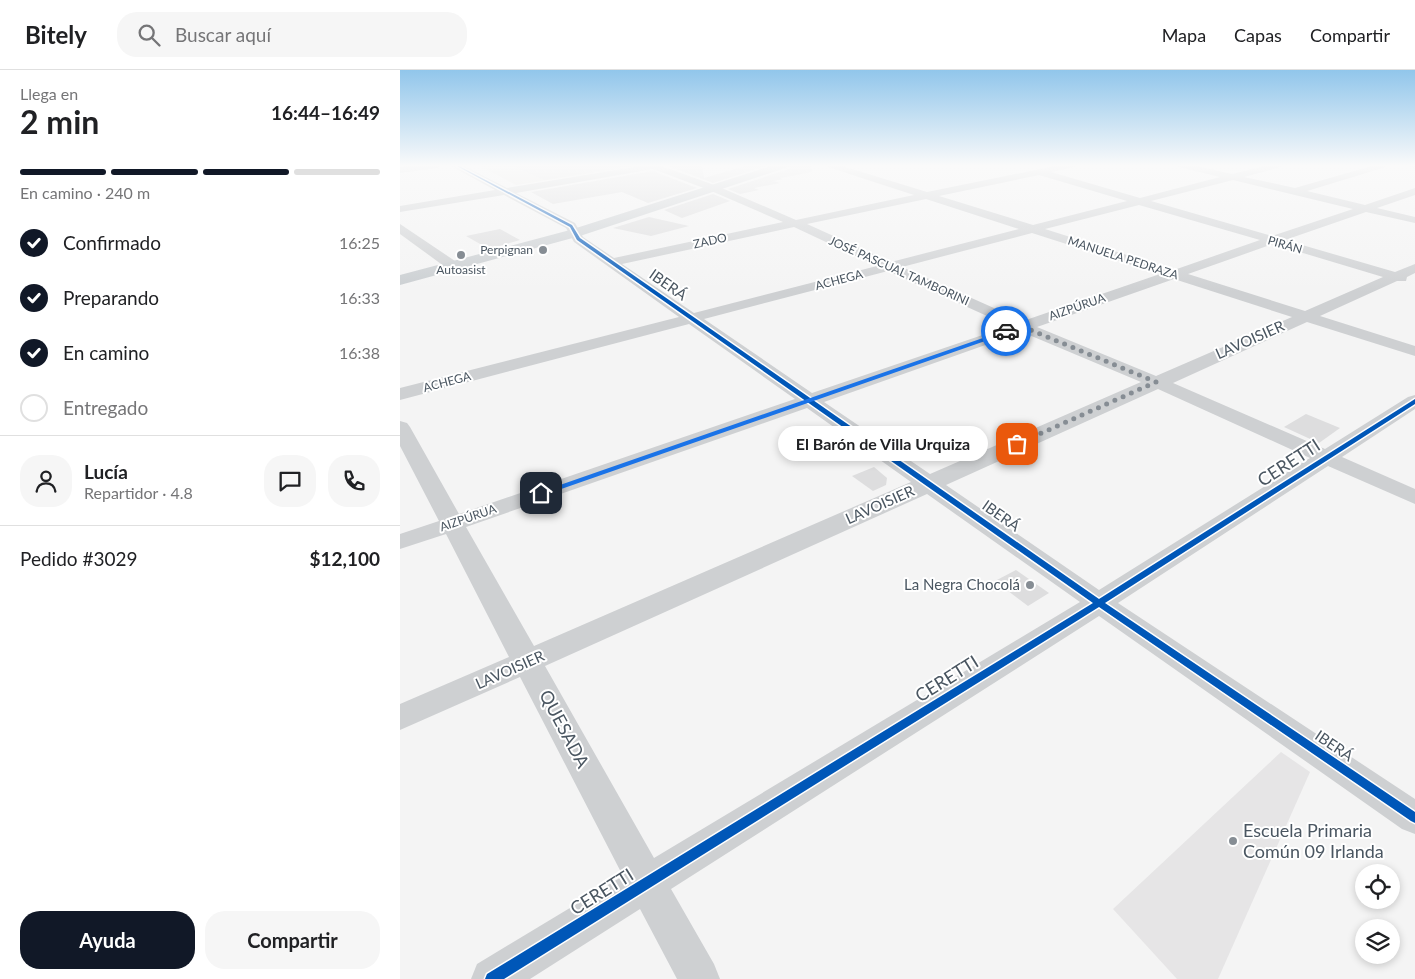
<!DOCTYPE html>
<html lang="es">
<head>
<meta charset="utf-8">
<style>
  body { margin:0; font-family:Lato,sans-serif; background:#f6f6f6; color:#202124; height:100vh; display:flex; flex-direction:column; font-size:19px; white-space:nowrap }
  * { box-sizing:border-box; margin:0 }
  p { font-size:16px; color:#757577 }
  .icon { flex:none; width:28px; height:28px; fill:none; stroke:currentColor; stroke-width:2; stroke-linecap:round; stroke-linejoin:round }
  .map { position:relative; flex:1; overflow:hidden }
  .drawer { display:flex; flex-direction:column; background:#fff; width:400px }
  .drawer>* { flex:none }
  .tools { position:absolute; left:955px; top:794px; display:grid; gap:10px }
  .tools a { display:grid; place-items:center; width:45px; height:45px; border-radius:50%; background:#fff; box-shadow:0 2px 8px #0003; font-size:25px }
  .pin { position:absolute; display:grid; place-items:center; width:42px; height:42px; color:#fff; margin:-21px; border-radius:10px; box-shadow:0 2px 8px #0006 }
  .courier { position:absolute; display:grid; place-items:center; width:50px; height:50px; margin:-25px; border:4px solid #1a73e8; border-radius:50%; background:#fff; color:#222; box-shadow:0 1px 6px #0007 }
  .bubble { position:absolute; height:35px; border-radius:18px; background:#fff; box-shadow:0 2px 8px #0003; font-size:16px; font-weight:700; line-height:35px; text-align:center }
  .headline em { font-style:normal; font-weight:700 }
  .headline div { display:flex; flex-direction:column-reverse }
  .headline { display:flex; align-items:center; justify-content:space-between; height:85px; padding:0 20px }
  h1 { font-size:32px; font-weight:700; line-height:38px }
  .bar { display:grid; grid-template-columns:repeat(4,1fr); gap:8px 5px; align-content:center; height:60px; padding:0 20px }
  .bar i { height:6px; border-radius:4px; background:#e0e0e0 }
  .bar .on { background:#111827 }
  .bar p { grid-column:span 4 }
  .line { display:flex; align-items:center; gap:12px; padding:0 20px; border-top:1px solid #e0e0e0 }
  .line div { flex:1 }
  .round { display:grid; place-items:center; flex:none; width:52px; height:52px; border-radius:20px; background:#f6f6f6 }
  ol { padding:0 20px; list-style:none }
  li { display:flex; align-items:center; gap:15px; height:55px }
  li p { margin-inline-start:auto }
  li .icon { padding:5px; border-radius:50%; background:#111827; color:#fff; stroke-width:4 }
  li:last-child { color:#757577 }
  li i { width:28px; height:28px; border:2px solid #e0e0e0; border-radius:50% }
  .button { display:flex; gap:10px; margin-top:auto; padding:10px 20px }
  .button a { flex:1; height:58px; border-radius:20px; background:#111827; color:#fff; font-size:20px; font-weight:700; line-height:58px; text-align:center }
  .button a+a { background:#f6f6f6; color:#202124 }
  header { display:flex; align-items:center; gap:30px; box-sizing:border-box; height:70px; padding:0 25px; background:#fff; border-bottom:1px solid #e0e0e0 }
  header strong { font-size:24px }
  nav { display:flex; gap:28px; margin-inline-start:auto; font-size:18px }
  .search { width:350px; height:45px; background:#f6f6f6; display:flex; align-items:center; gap:12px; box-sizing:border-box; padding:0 18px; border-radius:20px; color:#757577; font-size:19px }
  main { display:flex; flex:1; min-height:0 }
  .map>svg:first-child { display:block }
  .commercial { fill:#e8e7e3 }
  .education { fill:#e6e5e6 }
  .building { fill:#ddddde }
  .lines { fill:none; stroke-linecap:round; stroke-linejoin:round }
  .minor { fill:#ced0d2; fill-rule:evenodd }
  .major { fill:#caced1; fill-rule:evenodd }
  .cycleway-casing { stroke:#fff; stroke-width:3 }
  .cycleway { fill:#0057b8; fill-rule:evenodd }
  .route { fill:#1a73e8 }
  .done { stroke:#868d94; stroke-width:5; stroke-dasharray:0 9 }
  .poi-dot { fill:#868d94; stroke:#fff; stroke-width:2 }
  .labels { text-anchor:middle; stroke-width:4; stroke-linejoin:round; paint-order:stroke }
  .far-street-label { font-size:12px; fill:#4a5661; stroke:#fff }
  .far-poi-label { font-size:12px; fill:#4a5661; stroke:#fff; text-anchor:end }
  .street-label { font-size:15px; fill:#4a5661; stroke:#fff }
  .poi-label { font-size:15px; fill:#4a5661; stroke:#fff; text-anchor:end }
  .near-street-label { font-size:18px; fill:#4a5661; stroke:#fff }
  .near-poi-label { font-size:18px; fill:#4a5661; stroke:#fff; text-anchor:start }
</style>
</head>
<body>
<header>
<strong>Bitely</strong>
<div class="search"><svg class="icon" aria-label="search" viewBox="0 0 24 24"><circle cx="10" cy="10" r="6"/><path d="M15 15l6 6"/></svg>Buscar aquí</div>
<nav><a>Mapa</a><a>Capas</a><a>Compartir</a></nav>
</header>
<main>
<section class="drawer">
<div class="headline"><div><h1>2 min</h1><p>Llega en</p></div><em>16:44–16:49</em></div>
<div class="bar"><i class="on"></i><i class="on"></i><i class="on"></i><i></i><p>En camino · 240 m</p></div>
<ol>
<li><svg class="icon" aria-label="check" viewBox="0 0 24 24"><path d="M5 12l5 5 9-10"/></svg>Confirmado<p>16:25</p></li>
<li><svg class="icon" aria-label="check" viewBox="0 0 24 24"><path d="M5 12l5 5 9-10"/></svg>Preparando<p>16:33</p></li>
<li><svg class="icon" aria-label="check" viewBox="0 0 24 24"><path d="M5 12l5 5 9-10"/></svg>En camino<p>16:38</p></li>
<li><i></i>Entregado</li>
</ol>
<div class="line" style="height:90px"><a class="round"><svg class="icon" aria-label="person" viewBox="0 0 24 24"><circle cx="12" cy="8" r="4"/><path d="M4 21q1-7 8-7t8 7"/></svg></a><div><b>Lucía</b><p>Repartidor · 4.8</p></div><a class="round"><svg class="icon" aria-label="chat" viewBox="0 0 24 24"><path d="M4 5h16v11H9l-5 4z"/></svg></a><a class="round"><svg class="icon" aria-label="phone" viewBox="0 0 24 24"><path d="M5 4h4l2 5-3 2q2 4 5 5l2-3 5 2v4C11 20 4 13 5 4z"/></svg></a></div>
<div class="line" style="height:65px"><div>Pedido #3029</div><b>$12,100</b></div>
<div class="button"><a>Ayuda</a><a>Compartir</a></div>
</section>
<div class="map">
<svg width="1015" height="909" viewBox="0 0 1015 909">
  <rect width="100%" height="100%" fill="#f4f4f4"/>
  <polygon class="commercial" points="78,95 245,95 116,115"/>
  <polygon class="education" points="881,682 910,702 818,909 777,909 713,839"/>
  <g class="building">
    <polygon points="111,95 237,95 144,110"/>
    <polygon points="266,95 302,95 304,108 349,95 369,95 313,113"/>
    <polygon points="391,95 411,95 412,102 380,108 383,109 373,111 380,113 354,118 359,120 340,124 328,119 389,99"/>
    <polygon points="253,101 297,118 248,133 222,122 153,134 131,122"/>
    <polygon points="313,124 330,131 282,148 264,140"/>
    <polygon points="249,147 289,156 251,166 213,158"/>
    <polygon points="100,159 120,170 89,179 66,166"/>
    <polygon points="906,344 940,358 919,373 884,357"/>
    <polygon points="474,397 487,408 486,415 473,421 452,406"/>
    <polygon points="616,500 649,523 628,536 595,511"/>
  </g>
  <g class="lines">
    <g class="minor">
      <polygon points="19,95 42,95 37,98 0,103 0,97"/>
      <path d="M52 95H62L107 118 246 95H264V97L317 116 396 150 514 125 428 97 427 95H439L527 122 660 95H675L674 97 651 102 740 128 820 107 779 97 778 95H792L832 104 869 95H882L881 97 844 107 895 118 975 95H987L986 97 907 121 965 135 1015 118V125L977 138 1015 147V153L966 142 885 170 995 202 1015 194V203L1007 207 1006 211H997L920 246 1015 276V286L907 252 773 313 925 379 1008 327 1015 325V339L942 387 1015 419V434L928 396 718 533 1015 729V764L1002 759 699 546 271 819 314 894 320 909H277L240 839 130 909H71L77 894 223 806 120 607 0 660V634L109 587 46 464 0 479V464L39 451 0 376V351L7 353 10 357 59 444 395 329 289 254 0 330V318L279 247 174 172 166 158 104 125 0 142V136L95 120 53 97ZM253 99 309 120 383 152 214 188 183 167 175 153 116 123ZM639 105 727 131 633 155 539 126ZM833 110 953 139 872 166 751 131ZM526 129 619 159 491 192 407 154ZM739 135 860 170 774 200 645 159ZM394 157 477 196 294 243 222 194ZM632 163 760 204 623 251 502 197ZM873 174 983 207 905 241 788 204ZM488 201 609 256 412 323 304 249ZM774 209 892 247 756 306 637 257ZM622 262 741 312 530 404 424 332ZM758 319 910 388 699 520 546 415ZM407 338 511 412 134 576 66 457ZM527 424 680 532 254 788 145 596Z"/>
      <polygon points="1009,95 1015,95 1015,98 1011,97"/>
      <polygon points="0,154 58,193 60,196 58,199 48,199 0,164"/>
    </g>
    <polygon class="major" points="374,95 389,95 388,97 180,166 0,215 0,205 170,160"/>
    <defs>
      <polygon id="cycleway" points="55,95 57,95 172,155 180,168 699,529 1015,329 1015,334 705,533 1015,742 1015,753 1011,751 699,537 104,909 85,909 87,904 693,533 177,170 170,157"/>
    </defs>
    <use href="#cycleway" class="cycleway-casing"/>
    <use href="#cycleway" class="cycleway"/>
  </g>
  <linearGradient id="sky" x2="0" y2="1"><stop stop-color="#91c6eb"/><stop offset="0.43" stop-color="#fafafa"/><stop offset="1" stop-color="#fafafa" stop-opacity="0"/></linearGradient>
  <rect width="1015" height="222" fill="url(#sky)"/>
  <polygon class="route" points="606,260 608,263 144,425 137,423"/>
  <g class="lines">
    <polyline class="done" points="606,261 621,256 756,312 617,374"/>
  </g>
  <g class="poi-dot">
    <circle cx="143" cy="180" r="5"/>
    <circle cx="61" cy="185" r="5"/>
    <circle cx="630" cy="515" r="5"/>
    <circle cx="833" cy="771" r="5"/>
  </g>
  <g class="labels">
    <g class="far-street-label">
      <text transform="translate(310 171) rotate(-12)" y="4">ZADO</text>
      <text transform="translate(885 175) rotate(16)" y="4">PIRÁN</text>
      <text transform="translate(723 188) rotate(18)" y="4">MANUELA PEDRAZA</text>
      <text transform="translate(499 201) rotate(24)" y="4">JOSÉ PASCUAL TAMBORINI</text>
      <text transform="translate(439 210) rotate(-15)" y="4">ACHEGA</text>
      <text transform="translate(677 237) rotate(-19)" y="4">AIZPÚRUA</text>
      <text transform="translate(47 312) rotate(-15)" y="4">ACHEGA</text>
      <text transform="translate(68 448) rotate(-19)" y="4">AIZPÚRUA</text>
    </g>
    <g class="far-poi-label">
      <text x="133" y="184">Perpignan</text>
      <text x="61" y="204" text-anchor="middle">Autoasist</text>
    </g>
    <g class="street-label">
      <text transform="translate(268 215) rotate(35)" y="5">IBERÁ</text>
      <text transform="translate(850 270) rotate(-24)" y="5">LAVOISIER</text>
      <text transform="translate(480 435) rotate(-24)" y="5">LAVOISIER</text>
      <text transform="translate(601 446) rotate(35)" y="5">IBERÁ</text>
      <text transform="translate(110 600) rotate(-24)" y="5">LAVOISIER</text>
      <text transform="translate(934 676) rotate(34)" y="5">IBERÁ</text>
    </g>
    <g class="poi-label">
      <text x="620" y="520">La Negra Chocolá</text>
    </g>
    <g class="near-street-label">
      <text transform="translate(889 393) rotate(-33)" y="6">CERETTI</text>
      <text transform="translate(547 609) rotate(-32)" y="6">CERETTI</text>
      <text transform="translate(164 659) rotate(62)" y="6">QUESADA</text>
      <text transform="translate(202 822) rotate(-32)" y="6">CERETTI</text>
    </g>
    <g class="near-poi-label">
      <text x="843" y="767">Escuela Primaria<tspan x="843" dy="21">Común 09 Irlanda</tspan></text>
    </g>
  </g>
</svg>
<div class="tools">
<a><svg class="icon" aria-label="locate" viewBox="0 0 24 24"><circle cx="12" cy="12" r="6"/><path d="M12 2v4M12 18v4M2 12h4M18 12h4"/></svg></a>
<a><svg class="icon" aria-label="layers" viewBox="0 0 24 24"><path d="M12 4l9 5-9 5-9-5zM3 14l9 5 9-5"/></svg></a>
</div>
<div class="pin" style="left:617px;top:374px;background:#ea580c"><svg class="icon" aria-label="bag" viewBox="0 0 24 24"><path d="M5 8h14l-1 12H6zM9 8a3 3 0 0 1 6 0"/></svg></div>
<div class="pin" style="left:141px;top:423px;background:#1f2937"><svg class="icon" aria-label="home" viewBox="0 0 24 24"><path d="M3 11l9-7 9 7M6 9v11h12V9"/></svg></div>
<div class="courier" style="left:606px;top:261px"><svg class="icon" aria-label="car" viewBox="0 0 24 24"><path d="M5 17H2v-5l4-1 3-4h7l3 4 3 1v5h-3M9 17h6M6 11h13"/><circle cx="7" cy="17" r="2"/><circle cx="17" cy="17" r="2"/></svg></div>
<div class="bubble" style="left:378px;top:356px;width:210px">El Barón de Villa Urquiza</div>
</div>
</main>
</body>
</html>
